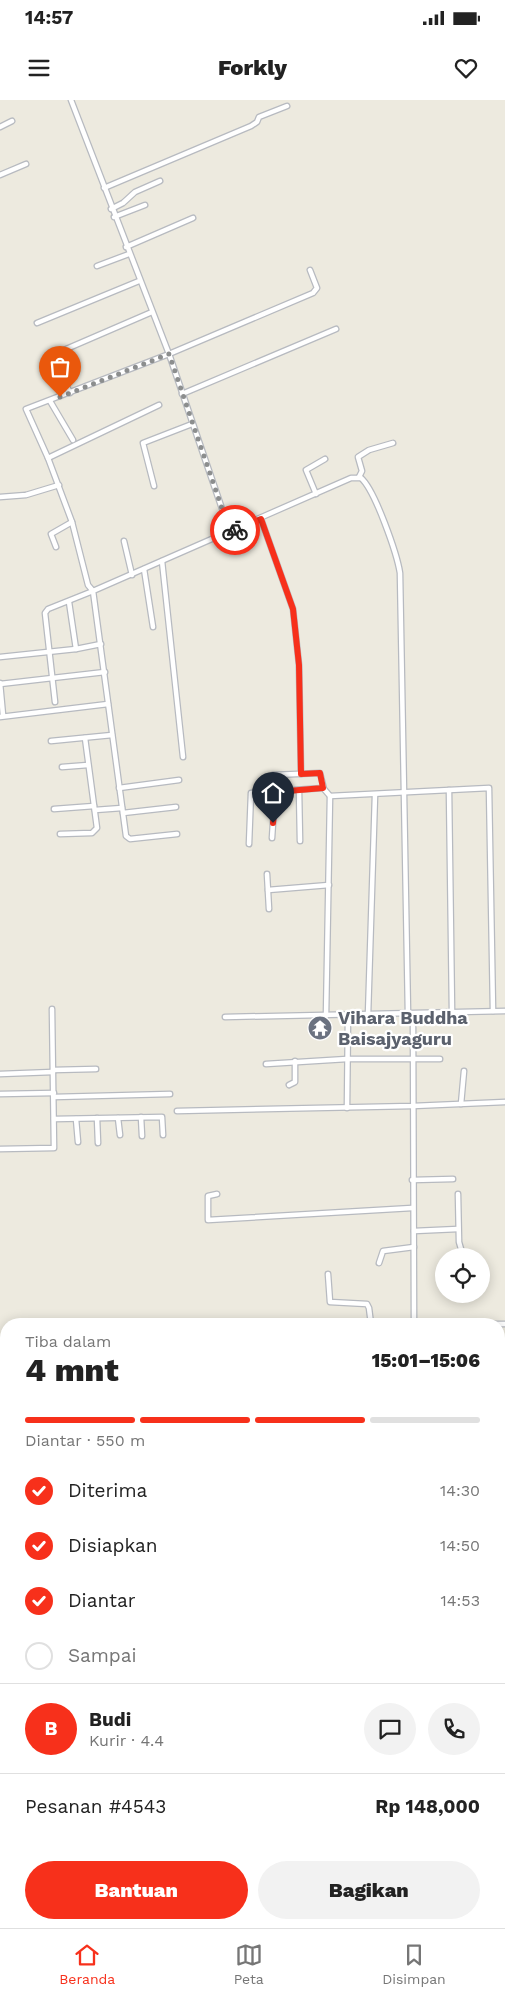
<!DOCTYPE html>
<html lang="id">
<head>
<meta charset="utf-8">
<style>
  body { margin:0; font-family:"Work Sans",sans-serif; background:#f2f2f2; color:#222; height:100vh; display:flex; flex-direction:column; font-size:19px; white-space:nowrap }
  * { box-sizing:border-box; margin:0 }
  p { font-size:16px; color:#767676 }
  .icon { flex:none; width:28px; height:28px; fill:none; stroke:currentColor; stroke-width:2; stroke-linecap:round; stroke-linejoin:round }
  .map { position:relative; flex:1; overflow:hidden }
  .panel { position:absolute; left:0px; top:1218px; width:505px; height:611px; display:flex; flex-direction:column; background:#fff; border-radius:20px 20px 0 0; box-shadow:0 2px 12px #0003 }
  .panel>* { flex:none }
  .buttons { position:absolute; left:435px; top:1148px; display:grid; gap:10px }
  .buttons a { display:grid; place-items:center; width:55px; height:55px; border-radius:50%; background:#fff; box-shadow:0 2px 12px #0003; font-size:25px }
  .pin { position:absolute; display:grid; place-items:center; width:42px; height:42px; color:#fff; margin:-51px -21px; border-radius:50% 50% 50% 0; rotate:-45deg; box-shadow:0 0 5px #0007 }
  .pin .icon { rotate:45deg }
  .courier { position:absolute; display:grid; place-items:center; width:50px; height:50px; margin:-25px; border:4px solid #f7301b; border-radius:50%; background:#fff; color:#222; box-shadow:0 1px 6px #0007 }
  .head em { font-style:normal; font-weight:800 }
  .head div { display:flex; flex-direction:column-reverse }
  .head { display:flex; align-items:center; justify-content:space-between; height:85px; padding:0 25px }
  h1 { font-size:32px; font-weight:800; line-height:38px }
  .bar { display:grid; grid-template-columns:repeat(4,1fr); gap:8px 5px; align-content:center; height:60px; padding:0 25px }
  .bar i { height:6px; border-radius:4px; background:#e0e0e0 }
  .bar .active { background:#f7301b }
  .bar p { grid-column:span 4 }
  .line { display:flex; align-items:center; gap:12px; padding:0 25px; border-top:1px solid #e0e0e0 }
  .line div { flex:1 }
  .round { display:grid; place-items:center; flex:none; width:52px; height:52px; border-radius:26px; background:#f2f2f2 }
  ol { padding:0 25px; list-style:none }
  li { display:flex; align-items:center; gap:15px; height:55px }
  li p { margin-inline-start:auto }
  li .icon { padding:5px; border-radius:50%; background:#f7301b; color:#fff; stroke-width:4 }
  li:last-child { color:#767676 }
  li i { width:28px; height:28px; border:2px solid #e0e0e0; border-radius:50% }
  .cta { display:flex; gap:10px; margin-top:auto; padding:10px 25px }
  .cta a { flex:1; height:58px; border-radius:30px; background:#f7301b; color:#fff; font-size:20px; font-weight:800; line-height:58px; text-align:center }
  .cta a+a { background:#f2f2f2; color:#222 }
  .status { display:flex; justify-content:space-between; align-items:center; height:35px; padding:0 25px; background:#fff; direction:ltr }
  .status svg { height:14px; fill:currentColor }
  header { display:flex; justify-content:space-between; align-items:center; height:65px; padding:0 25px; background:#fff; font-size:22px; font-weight:800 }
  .tabs { display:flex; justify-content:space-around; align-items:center; height:70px; border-top:1px solid #e0e0e0; background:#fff; font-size:14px; color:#767676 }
  .tabs a { display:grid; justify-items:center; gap:2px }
  .tabs .active { color:#f7301b }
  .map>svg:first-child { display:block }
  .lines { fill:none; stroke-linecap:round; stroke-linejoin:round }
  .street-casing { stroke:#b7bac0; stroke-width:7 }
  .street { stroke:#fff; stroke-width:4.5 }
  .rail { stroke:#b2b3b3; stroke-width:1; stroke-dasharray:1 6; stroke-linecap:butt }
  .done { stroke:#8c8e8e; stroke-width:5; stroke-dasharray:0 9 }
  .route { stroke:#f7301b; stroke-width:6 }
  .labels { text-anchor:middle; stroke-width:4.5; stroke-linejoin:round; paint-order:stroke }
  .worship-label { font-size:18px; font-weight:bold; fill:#5b616d; stroke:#fff; text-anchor:start }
</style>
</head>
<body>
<div class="status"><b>14:57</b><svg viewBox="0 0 49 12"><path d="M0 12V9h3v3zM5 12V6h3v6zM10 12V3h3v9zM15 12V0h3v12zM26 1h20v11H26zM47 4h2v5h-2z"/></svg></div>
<header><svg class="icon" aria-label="menu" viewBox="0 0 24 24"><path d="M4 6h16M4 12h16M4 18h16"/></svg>Forkly<svg class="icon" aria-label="heart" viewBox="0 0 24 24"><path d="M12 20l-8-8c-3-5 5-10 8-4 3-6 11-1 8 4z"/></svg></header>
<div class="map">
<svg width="505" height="1828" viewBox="0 0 505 1828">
  <rect width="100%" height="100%" fill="#edeadf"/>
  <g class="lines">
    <defs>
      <g id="street">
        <polyline points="71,0 169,254 230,432"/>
        <polyline points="0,27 12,21"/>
        <polyline points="0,75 26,64"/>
        <polyline points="104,88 251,26 257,22 259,17 287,6"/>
        <polyline points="111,109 123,103 135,92 160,81"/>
        <polyline points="114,117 145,105"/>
        <polyline points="126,147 193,118"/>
        <polyline points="97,166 129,154"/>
        <polyline points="37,223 139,181"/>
        <polyline points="70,293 55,262 57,253 152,212"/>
        <polyline points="182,294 336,229"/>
        <polyline points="50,301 73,340"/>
        <polyline points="48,358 159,305"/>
        <polyline points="359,377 362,371 358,357 369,350 393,343"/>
        <polyline points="154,386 143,343 192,324"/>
        <polyline points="316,394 306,370 325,359"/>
        <polyline points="0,397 26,395 59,385"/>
        <polyline points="261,419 293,509 299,565 301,674"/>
        <polyline points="124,441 132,475"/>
        <polyline points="56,447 51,434 72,422"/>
        <polyline points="162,461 183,657"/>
        <polyline points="144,469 153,527"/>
        <polyline points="69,502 76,549"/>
        <polyline points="0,557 76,549 101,544"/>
        <polyline points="0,583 3,615"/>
        <polyline points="0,584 105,572"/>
        <polyline points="55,602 45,513 48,509 93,491 88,485 72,422 48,358 26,309 169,254 313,193 317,188 310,170"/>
        <polyline points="0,617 108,604"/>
        <polyline points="51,641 112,635"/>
        <polyline points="62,667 88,665"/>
        <polyline points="273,675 320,673 324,689 330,696 326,916"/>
        <polyline points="119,688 179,680"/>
        <polyline points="299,690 300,741"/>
        <polyline points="449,690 452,912"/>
        <polyline points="330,696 489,688 493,911"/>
        <polyline points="54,709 94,706"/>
        <polyline points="95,710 122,708"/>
        <polyline points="123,713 176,707"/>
        <polyline points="60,734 92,733 97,728 85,638"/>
        <path d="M177 734 130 739 126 736 93 491 351 378H361C375 390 397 454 400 473L408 914"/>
        <polyline points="272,738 275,692"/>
        <polyline points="249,744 251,693 323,688"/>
        <polyline points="267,774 269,809"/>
        <polyline points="268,790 329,785"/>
        <polyline points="413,914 414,1224"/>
        <polyline points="368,915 375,695"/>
        <polyline points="225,917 505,911"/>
        <polyline points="266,964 347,959 440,959"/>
        <polyline points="53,970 96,969"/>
        <polyline points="0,974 53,972"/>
        <polyline points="289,985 295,982 295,961"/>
        <polyline points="0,994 54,993"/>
        <polyline points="54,997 170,994"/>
        <polyline points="461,1004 464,971"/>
        <polyline points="347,1008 348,916"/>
        <polyline points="177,1011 413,1006 505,1002"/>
        <polyline points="141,1017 142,1036"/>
        <polyline points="97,1018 98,1043"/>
        <polyline points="118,1018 120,1035"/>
        <polyline points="54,1019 162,1017 163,1035"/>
        <polyline points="76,1019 78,1042"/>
        <polyline points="0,1049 54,1048 52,909"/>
        <polyline points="412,1080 453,1079"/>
        <polyline points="217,1094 208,1096 208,1120 412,1108"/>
        <polyline points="458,1094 459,1142 463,1156"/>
        <polyline points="414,1131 458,1129"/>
        <polyline points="379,1163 383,1151 414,1147"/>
        <polyline points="328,1174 330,1202 367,1204 369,1208 371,1224"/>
        <polyline points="490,1224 505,1224"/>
        <polyline points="499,1396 505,1395"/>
        <polyline points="0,1424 6,1424"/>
        <polyline points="499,1429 505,1429"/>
        <polyline points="0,1452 6,1452"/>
        <polyline points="499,1453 505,1453"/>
        <polyline points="0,1733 6,1733"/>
        <polyline points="0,1737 6,1737"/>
        <polyline points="0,1788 6,1788"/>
        <polyline points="0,1817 6,1817"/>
        <polyline points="57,1822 57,1828"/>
        <polyline points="62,1822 62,1828"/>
        <polyline points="137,1822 137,1828"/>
        <polyline points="179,1822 179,1828"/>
        <polyline points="376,1822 376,1828"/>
        <polyline points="108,1828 108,1822"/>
      </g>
    </defs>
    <use href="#street" class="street-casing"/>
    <use href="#street" class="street"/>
    <g class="rail">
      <polyline points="499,1712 505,1712"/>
      <polyline points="0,1714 6,1714"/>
    </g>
  </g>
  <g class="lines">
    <polyline class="done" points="60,297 169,254 230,432 235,430"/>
    <polyline class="route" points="235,430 261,419 293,509 299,565 301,674 320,673 323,688 276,692 273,723"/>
  </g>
  <defs>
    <symbol id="temple-disc" viewBox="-11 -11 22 22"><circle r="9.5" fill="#6b7280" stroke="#fff"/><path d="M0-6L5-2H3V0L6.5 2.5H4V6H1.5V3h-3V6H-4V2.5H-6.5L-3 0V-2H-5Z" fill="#fff"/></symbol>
  </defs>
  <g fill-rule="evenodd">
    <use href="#temple-disc" x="306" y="914" width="28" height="28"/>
  </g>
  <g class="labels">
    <g class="worship-label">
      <text x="338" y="924">Vihara Buddha<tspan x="338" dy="21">Baisajyaguru</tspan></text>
    </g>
  </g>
</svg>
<div class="buttons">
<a><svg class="icon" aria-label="locate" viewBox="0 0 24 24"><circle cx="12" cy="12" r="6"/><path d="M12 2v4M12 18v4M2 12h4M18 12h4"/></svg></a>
</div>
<div class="pin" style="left:60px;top:297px;background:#ea580c"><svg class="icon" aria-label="bag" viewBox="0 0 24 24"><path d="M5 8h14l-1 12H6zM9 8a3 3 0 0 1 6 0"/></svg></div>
<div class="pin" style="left:273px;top:723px;background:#1f2937"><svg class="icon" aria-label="home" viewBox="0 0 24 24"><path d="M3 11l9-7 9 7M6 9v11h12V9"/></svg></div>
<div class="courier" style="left:235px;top:430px"><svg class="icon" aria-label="bike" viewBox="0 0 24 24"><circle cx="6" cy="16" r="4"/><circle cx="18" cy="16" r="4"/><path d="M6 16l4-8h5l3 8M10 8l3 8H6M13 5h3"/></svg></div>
<section class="panel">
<div class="head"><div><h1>4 mnt</h1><p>Tiba dalam</p></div><em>15:01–15:06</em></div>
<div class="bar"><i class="active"></i><i class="active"></i><i class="active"></i><i></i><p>Diantar · 550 m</p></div>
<ol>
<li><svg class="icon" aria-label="check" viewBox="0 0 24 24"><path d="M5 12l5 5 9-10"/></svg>Diterima<p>14:30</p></li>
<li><svg class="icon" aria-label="check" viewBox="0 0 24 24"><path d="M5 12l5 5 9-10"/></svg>Disiapkan<p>14:50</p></li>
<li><svg class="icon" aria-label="check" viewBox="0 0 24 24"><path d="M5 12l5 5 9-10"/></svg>Diantar<p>14:53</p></li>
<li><i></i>Sampai</li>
</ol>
<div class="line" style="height:90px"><b class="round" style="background:#f7301b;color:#fff">B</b><div><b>Budi</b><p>Kurir · 4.4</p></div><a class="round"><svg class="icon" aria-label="chat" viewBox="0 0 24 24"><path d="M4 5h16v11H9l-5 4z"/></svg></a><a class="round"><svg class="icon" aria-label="phone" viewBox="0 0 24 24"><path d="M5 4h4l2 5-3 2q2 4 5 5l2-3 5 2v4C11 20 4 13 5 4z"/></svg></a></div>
<div class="line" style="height:65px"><div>Pesanan #4543</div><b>Rp 148,000</b></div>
<div class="cta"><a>Bantuan</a><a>Bagikan</a></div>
</section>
</div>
<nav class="tabs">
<a class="active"><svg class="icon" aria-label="home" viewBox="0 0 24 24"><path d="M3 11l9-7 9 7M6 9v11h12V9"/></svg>Beranda</a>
<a><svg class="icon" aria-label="map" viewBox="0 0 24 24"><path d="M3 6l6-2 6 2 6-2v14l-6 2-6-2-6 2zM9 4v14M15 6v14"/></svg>Peta</a>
<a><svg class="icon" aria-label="saved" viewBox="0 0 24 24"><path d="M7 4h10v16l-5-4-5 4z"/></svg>Disimpan</a>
</nav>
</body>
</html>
